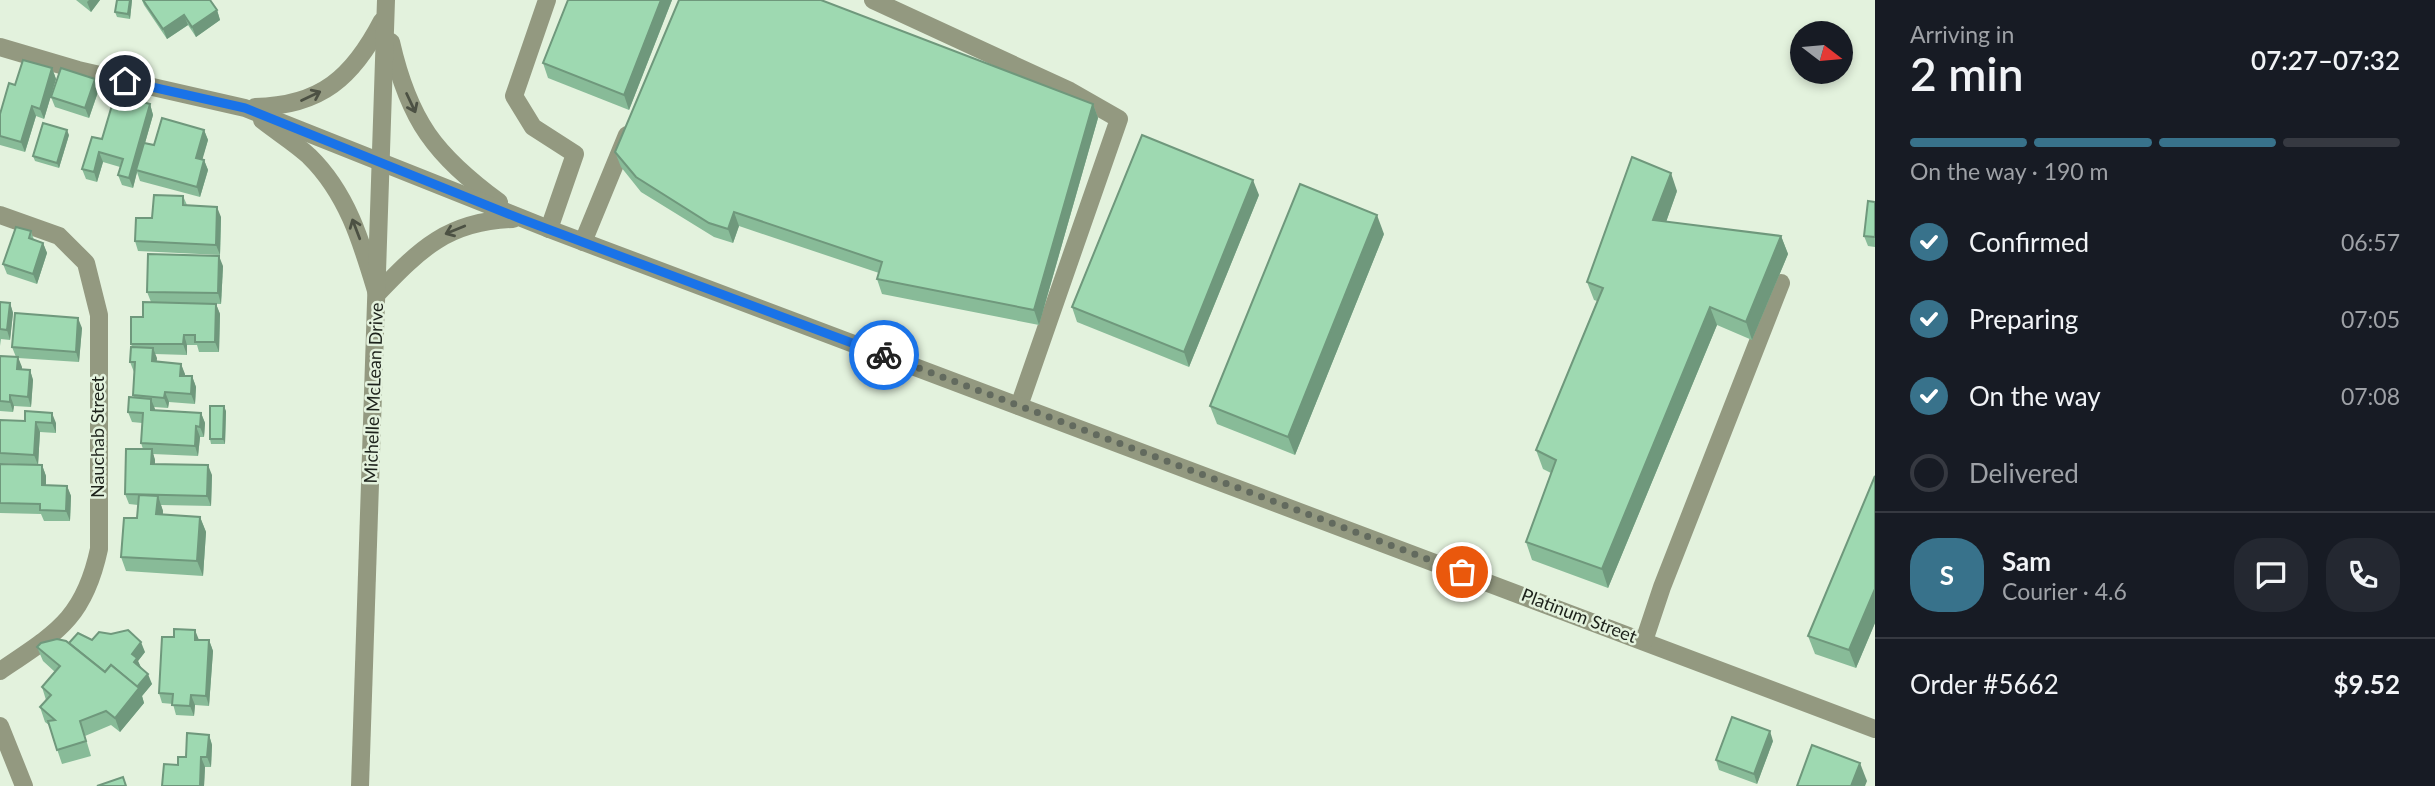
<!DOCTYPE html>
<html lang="en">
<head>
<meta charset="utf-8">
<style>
  body { margin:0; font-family:Lato,sans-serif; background:#242831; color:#f1f3f6; height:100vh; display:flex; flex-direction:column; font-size:26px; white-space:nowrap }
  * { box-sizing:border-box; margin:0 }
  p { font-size:23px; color:#9ea1a6 }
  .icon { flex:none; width:38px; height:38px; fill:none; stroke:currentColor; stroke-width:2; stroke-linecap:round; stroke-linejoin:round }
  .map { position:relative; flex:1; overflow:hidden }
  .drawer { display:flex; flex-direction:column; background:#171b24; width:560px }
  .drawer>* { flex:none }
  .needle { width:46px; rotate:106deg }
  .tools { position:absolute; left:1790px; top:21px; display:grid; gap:14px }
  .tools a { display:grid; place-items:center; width:63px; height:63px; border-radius:50%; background:#171b24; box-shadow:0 4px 10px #0003; font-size:35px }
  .pin { position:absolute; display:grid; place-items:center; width:60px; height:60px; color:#fff; margin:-30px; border:4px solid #fff; border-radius:50%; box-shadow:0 2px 7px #0007 }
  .courier { position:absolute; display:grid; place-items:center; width:70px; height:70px; margin:-35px; border:5px solid #1a73e8; border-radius:50%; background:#fff; color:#222; box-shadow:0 2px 9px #0007 }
  .overview em { font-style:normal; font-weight:600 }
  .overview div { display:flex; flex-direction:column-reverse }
  .overview { display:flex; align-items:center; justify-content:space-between; height:119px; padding:0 35px }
  h1 { font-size:46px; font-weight:600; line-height:52px }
  .bar { display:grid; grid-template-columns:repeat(4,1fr); gap:10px 7px; align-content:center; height:84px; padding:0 35px }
  .bar i { height:9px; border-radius:5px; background:#363941 }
  .bar .selected { background:#38728b }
  .bar p { grid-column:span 4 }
  .line { display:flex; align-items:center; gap:18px; padding:0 35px; border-top:2px solid #363941 }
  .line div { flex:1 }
  .round { display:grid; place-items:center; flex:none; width:74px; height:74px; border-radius:28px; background:#242831 }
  ol { padding:0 35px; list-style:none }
  li { display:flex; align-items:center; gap:21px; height:77px }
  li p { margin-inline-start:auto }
  li .icon { padding:7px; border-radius:50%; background:#38728b; color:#fff; stroke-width:4 }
  li:last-child { color:#9ea1a6 }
  li i { width:38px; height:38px; border:4px solid #363941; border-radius:50% }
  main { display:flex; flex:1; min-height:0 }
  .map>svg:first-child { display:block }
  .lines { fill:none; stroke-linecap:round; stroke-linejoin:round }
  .minor { stroke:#939980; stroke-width:18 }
  .wall { fill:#88bb98 }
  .shaded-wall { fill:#6f987c }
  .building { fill:#9ed9b1; stroke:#6f987c; stroke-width:2 }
  .oneway { stroke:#4c5143 }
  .done { stroke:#626a5e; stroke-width:7; stroke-dasharray:0 12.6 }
  .route { stroke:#1a73e8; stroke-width:9 }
  .labels { text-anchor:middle; stroke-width:5; stroke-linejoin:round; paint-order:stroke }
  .street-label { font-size:18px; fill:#1c211a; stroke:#e3f2dd }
</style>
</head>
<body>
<main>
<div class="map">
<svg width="1875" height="786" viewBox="0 0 1875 786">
  <rect width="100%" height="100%" fill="#e3f2dd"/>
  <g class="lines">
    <g class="minor">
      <polyline points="547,0 514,96 533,127 575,154 549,229"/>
      <polyline points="873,0 1070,91 1119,119 1019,406"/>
      <path d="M391 42C409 121 435 155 499 202"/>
      <polyline points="0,47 78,70 245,108 549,229 1875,729"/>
      <path d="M255 107C321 106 353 77 382 21"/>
      <path d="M262 120C277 132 295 143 309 156 348 194 362 244 377 294 420 249 448 221 513 219"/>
      <path d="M0 215 59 236 86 263 99 315V549C84 619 56 633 0 671"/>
      <polyline points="583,242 627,135"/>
      <polyline points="1644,641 1662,587 1781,283"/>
      <polyline points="0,726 24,786"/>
      <polyline points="360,786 386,0"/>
    </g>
  </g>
  <g class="wall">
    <polygon points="76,0 100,0 91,12"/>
    <polygon points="117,0 132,0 130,19 117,17 115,12"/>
    <polygon points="142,0 210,0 217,10 220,20 196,37 188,25 167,39 144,5"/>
    <polygon points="568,0 672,0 629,110 548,78 543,63"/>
    <polygon points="52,68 56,79 44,119 36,116 25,152 0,145 0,114 15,85"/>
    <polygon points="99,89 89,118 55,107 51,97"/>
    <polygon points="150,104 153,115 145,143 154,145 204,130 208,140 202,159 204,160 208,170 200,197 140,181 137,172 133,188 122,185 118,175 120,167 103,162 97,182 86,179 82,169 102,139"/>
    <polygon points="1093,104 1098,118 1039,325 882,294 877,279 879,273 739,226 733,243 714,237 641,192 621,167 615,152"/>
    <polygon points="69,135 59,168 35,161 33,156"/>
    <polygon points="1677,191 1666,222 1781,236 1788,254 1752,340 1717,325 1608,588 1532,560 1526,542 1551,473 1543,469 1536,450 1597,301 1594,300 1587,282"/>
    <polygon points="1259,195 1189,367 1077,322 1072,307"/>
    <polygon points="183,196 187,205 221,217 220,255 138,251 135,241 152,218"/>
    <polygon points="1875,202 1875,247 1868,246 1864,236"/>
    <polygon points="31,231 34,240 43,243 47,253 37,284 7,274 3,264"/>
    <polygon points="1384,234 1295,455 1217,424 1210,406"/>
    <polygon points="223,266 221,304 151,302 147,292"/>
    <polygon points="0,302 10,303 13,313 10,340 1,339 0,346"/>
    <polygon points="216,304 220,314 219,352 199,352 197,345 187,345 187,355 155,354 156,362 181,364 185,376 192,376 196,387 195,404 169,402 168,408 154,407 155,410 201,413 205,423 204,437 200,437 198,456 153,454 155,460 155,464 212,475 211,506 161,505 163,511 163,515 200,517 206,532 203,576 126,571 121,557 137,518 138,505 129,504 125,494 143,449 141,443 142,423 132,422 128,412 134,398 133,395 134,372 130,362 132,347 131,344 143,317"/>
    <polygon points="82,328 79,362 18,358 22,369 30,370 33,380 31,407 14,406 13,412 0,411 0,356 16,357 12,347"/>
    <polygon points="226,411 225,444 211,444 210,439"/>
    <polygon points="0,420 56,423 56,433 40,432 38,465 0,463"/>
    <polygon points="0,464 42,465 46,476 46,485 67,486 71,496 70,521 44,521 41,514 0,513"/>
    <polygon points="1875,476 1875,623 1856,668 1815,654 1808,636"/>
    <polygon points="92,640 145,652 138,661 141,667 152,684 142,696 144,703 120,732 111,725 85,736 91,756 62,764 49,725 45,722 40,707 46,700 42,687 55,672 43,661 37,647"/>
    <polygon points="199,640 209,640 213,651 209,706 195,705 194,716 176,715 173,704 162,703 159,693"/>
    <polygon points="209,735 212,745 211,767 205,767 204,786 162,786 178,765"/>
    <polygon points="1773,741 1757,784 1719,770 1716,760"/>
  </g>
  <g class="shaded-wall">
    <polygon points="89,0 100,0 91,12 87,2"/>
    <polygon points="130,0 132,0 130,19 128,14"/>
    <polygon points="661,0 672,0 629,110 624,95"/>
    <polygon points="217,10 220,20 196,37 192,27"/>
    <polygon points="184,15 188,25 167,39 163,29"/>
    <polygon points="52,68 56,79 44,119 40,109"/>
    <polygon points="95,79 99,89 89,118 85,108"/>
    <polygon points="150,104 153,115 137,171 136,170 137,172 133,188 129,178"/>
    <polygon points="1093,104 1098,118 1039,325 1034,310"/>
    <polygon points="32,106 36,116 25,152 21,142"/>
    <polygon points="67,130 69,135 59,168 57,163"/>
    <polygon points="204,130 208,140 200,168 196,158"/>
    <polygon points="99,152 103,162 97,182 94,172"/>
    <polygon points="204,160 208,170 200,197 197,187"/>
    <polygon points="1671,173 1677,191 1660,239 1653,220"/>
    <polygon points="1253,180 1259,195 1189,367 1184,352"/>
    <polygon points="217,207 221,217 220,255 216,245"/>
    <polygon points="734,212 739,226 733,243 728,229"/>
    <polygon points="1377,215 1384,234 1295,455 1288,437"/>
    <polygon points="1781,236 1788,254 1752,340 1746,322"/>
    <polygon points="43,243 47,253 37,284 33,274"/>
    <polygon points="219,256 223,266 221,304 218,293"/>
    <polygon points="10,303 13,313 10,340 7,330"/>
    <polygon points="216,304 220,314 219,352 215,342"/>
    <polygon points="1710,307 1717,325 1608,588 1602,569"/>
    <polygon points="78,318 82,328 79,362 76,352"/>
    <polygon points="184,335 187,345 187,355 183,344"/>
    <polygon points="153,348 157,358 156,372 152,361"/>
    <polygon points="18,357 22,367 21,379 17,369"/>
    <polygon points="181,364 185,374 184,386 180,376"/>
    <polygon points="30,370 33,380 31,407 28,397"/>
    <polygon points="192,376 196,387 195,404 191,394"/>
    <polygon points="165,392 169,402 168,408 164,398"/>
    <polygon points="10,395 14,406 13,412 10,402"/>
    <polygon points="151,399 155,409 154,420 151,410"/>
    <polygon points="224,406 226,411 225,444 223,439"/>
    <polygon points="52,413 56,423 56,433 52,423"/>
    <polygon points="201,413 205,423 204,437 200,427"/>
    <polygon points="36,422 40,432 38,465 34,455"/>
    <polygon points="196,426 200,437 198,456 195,446"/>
    <polygon points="152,449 155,460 155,474 151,464"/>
    <polygon points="42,465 46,476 46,495 42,485"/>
    <polygon points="208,465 212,475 211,506 207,496"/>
    <polygon points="67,486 71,496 70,521 66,511"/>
    <polygon points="158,496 163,511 162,529 156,514"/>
    <polygon points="200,517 206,532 203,576 197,561"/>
    <polygon points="1875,589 1875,623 1856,668 1849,650"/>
    <polygon points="195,630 199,640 195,640"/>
    <polygon points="209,640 213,651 209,706 206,696"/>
    <polygon points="141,642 145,652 138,661 141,668 138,672 132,654"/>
    <polygon points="148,674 152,684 142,696 144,703 120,732 115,718 135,689"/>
    <polygon points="191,695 195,705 194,716 190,706"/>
    <polygon points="1770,731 1773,741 1757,784 1754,774"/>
    <polygon points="209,735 212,745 211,767 207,757"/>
    <polygon points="201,757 205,767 204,786 200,786"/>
    <polygon points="1860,763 1867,781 1865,786 1851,786"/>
  </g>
  <g class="building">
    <polygon points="117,0 130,0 128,14 115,12"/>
    <polygon points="143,0 210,0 217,10 192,27 184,15 163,29"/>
    <polygon points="568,0 661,0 624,95 543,63"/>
    <polygon points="679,0 821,0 1093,104 1034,310 877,279 882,262 734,212 728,229 709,223 636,177 615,152"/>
    <polygon points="23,60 52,68 40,109 32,106 21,142 0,136 0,114 9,83 15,85"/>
    <polygon points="61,68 95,79 85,108 51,97"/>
    <polygon points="115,95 150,104 129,178 118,175 123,159 99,152 94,172 82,169 92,137 102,139"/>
    <polygon points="162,118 204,130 196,158 204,160 197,187 136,170 144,143 154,145"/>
    <polygon points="43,123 67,130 57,163 33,156"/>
    <polygon points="1142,135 1253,180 1184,352 1072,307"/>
    <polygon points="1632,157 1671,173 1653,220 1781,236 1746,322 1710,307 1602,569 1526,542 1556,460 1536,450 1603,288 1587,282"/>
    <polygon points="1300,184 1377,215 1288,437 1210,406"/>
    <polygon points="154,195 183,196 183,205 217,207 216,245 135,241 136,218 152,218"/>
    <polygon points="1868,201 1875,202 1875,237 1864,236"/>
    <polygon points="16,227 31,231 29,238 43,243 33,274 3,264"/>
    <polygon points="148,254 219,256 218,293 147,292"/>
    <polygon points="0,302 10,303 7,330 0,329"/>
    <polygon points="143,302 216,304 215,342 195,342 195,335 184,335 183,344 131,344 131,317 143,317"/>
    <polygon points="15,313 78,318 76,352 12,347"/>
    <polygon points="131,347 153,348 152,361 181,364 180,376 192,376 191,394 165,392 164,398 133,395 135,362 130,362"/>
    <polygon points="0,356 18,357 17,369 30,370 28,397 10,395 10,402 0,401"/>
    <polygon points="129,397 151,399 151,410 201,413 200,427 196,426 195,446 141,443 143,413 128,412"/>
    <polygon points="210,406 224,406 223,439 210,439"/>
    <polygon points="25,411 52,413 52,423 36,422 34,455 0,453 0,420 25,421"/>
    <polygon points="126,449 152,449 151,464 208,465 207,496 125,494"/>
    <polygon points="0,464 42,465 42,485 67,486 66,511 40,510 40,504 0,503"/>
    <polygon points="1875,476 1875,589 1849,650 1808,636"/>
    <polygon points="139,495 158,496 156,514 200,517 197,561 121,557 124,518 137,518"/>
    <polygon points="174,629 195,630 195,640 209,640 206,696 191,695 190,706 172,705 173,694 159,693 162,637 174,637"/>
    <polygon points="128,630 141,642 132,654 137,658 134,662 148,674 137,687 111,665 105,672 69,643 78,633 92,640 99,632 111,634"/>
    <polygon points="57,639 66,641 105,672 111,665 139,688 115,718 106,711 80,721 86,741 57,750 48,721 55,720 40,707 51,695 42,687 60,666 37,647 41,643"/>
    <polygon points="1732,717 1770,731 1754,774 1716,760"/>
    <polygon points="187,733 209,735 207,757 201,757 200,786 162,786 164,764 178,765 178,757 186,757"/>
    <polygon points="1812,745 1860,763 1851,786 1797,786"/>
    <polygon points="123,777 126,786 97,786"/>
  </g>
  <defs><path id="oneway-shaft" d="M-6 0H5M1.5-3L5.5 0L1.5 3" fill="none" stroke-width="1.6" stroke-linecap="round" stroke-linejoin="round" transform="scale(1.75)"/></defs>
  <g class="oneway">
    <use href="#oneway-shaft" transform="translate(311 96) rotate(-25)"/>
    <use href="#oneway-shaft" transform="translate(411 103) rotate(65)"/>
    <use href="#oneway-shaft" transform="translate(356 229) rotate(-111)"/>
    <use href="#oneway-shaft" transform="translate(455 230) rotate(158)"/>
  </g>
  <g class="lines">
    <polyline class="done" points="884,355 1462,572"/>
    <polyline class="route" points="125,81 245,108 521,219 884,355"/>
  </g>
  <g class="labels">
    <g class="street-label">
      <text transform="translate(374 393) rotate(-88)" y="6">Michelle McLean Drive</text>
      <text transform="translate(98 437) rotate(-90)" y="6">Nauchab Street</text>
      <text transform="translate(1579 616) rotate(21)" y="6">Platinum Street</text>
    </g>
  </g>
</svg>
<div class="tools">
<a><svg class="needle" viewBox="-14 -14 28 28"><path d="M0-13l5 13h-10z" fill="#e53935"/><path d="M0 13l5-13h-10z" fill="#9ea1a6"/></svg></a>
</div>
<div class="pin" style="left:1462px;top:572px;background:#ea580c"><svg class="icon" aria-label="bag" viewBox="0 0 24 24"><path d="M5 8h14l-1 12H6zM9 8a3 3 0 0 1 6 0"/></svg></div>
<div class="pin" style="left:125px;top:81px;background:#1f2937"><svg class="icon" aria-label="home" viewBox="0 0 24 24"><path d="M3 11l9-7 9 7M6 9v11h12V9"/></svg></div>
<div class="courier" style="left:884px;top:355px"><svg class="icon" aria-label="bike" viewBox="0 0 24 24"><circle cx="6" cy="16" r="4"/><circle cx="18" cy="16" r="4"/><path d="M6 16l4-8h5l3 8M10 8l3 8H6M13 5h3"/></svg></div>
</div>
<section class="drawer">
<div class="overview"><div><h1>2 min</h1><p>Arriving in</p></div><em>07:27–07:32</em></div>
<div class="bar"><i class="selected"></i><i class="selected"></i><i class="selected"></i><i></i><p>On the way · 190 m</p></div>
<ol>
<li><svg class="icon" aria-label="check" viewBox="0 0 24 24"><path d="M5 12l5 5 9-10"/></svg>Confirmed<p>06:57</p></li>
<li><svg class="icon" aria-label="check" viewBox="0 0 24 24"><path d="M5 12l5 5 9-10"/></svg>Preparing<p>07:05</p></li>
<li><svg class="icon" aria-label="check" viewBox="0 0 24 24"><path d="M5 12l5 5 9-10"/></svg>On the way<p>07:08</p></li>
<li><i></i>Delivered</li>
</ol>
<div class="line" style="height:126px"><b class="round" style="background:#38728b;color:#fff">S</b><div><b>Sam</b><p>Courier · 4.6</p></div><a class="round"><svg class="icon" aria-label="chat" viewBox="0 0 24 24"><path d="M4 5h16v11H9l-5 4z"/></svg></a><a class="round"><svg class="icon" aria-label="phone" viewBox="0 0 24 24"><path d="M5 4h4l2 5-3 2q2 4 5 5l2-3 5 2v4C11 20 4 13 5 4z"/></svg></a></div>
<div class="line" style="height:91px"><div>Order #5662</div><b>$9.52</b></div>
</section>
</main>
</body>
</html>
